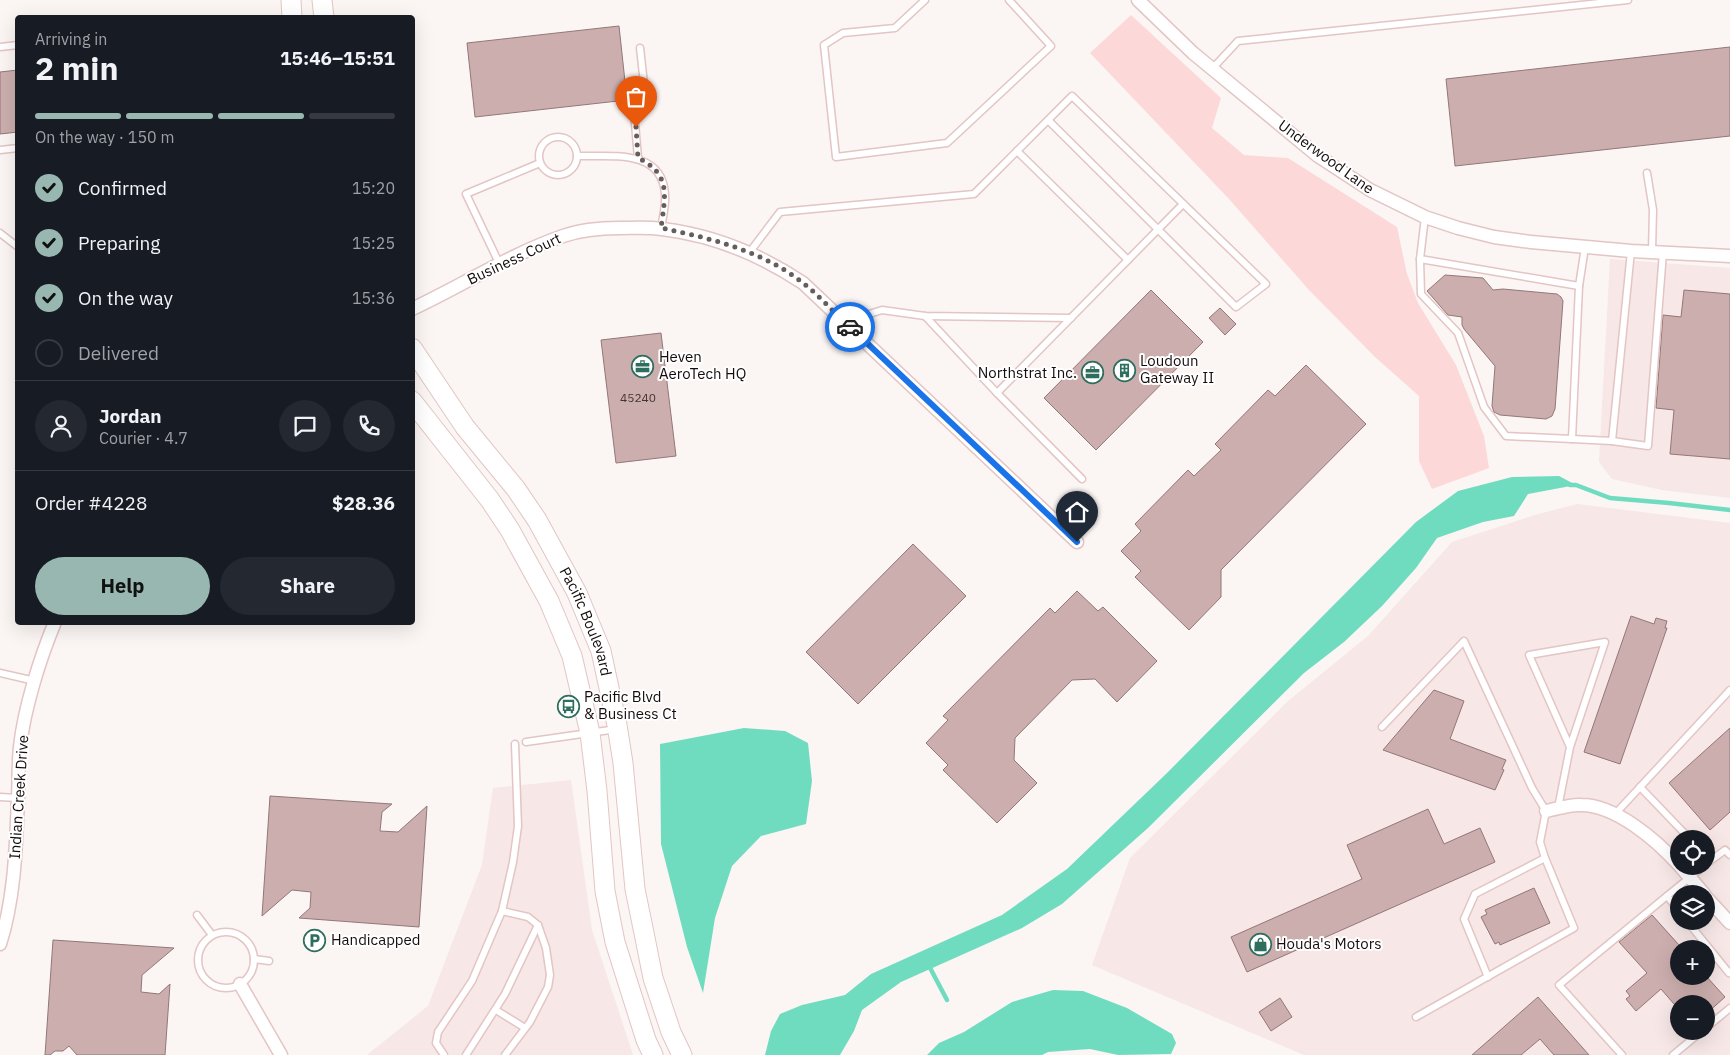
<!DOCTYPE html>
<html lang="en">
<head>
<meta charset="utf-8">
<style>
  body { margin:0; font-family:"IBM Plex Sans",sans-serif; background:#242831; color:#f1f3f6; height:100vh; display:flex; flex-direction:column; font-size:19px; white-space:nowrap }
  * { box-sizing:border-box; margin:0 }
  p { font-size:16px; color:#9ea1a6 }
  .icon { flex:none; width:28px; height:28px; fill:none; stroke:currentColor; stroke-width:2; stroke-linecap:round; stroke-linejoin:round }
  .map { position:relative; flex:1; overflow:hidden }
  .details { position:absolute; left:15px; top:15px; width:400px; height:610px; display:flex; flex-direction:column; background:#171b24; border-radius:5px; box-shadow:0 5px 20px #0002 }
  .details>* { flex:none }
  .tools { position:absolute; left:1670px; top:830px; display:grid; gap:10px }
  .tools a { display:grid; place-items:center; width:45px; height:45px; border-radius:50%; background:#171b24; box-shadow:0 5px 20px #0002; font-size:25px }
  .pin { position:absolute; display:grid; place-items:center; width:42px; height:42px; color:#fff; margin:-51px -21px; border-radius:50% 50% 50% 0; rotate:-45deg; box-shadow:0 0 5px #0007 }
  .pin .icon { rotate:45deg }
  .courier { position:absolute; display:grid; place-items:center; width:50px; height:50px; margin:-25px; border:4px solid #1a73e8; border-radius:50%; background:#fff; color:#222; box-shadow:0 1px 6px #0007 }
  .overview em { font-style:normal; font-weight:800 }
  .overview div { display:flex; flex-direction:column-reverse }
  .overview { display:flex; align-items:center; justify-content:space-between; height:85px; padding:0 20px }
  h1 { font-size:32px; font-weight:800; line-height:38px }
  .bar { display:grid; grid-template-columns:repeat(4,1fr); gap:8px 5px; align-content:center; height:60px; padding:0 20px }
  .bar i { height:6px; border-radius:4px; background:#363941 }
  .bar .on { background:#99b7b1 }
  .bar p { grid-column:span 4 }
  .line { display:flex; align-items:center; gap:12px; padding:0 20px; border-top:1px solid #363941 }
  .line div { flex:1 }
  .round { display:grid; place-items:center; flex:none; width:52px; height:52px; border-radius:26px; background:#242831 }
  ol { padding:0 20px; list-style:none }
  li { display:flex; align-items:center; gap:15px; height:55px }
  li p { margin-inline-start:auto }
  li .icon { padding:5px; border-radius:50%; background:#99b7b1; color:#111; stroke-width:4 }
  li:last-child { color:#9ea1a6 }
  li i { width:28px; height:28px; border:2px solid #363941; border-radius:50% }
  .primary-button { display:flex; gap:10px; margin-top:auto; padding:10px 20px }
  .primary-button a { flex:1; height:58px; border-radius:30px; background:#99b7b1; color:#111; font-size:20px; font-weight:800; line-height:58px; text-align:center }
  .primary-button a+a { background:#242831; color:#f1f3f6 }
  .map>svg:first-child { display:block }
  .built { fill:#f7e7e7; fill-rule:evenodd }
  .green { fill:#fcd9d8 }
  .water { fill:#70dcbf }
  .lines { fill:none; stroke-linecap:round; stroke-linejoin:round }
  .stream { stroke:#70dcbf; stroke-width:4.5 }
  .building { fill:#ccaeae; stroke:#937777 }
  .lane-casing { stroke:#e3c5c4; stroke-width:9 }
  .street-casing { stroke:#e3c5c4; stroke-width:15 }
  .secondary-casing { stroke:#e3c5c4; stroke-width:21 }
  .lane { stroke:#fff; stroke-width:6 }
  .street { stroke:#fff; stroke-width:12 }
  .secondary { stroke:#fff; stroke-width:19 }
  .done { stroke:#665e5d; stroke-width:5; stroke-dasharray:0 9 }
  .route { stroke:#1a73e8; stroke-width:6 }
  .labels { text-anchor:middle; stroke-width:4; stroke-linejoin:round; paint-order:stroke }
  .number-label { font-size:12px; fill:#443434 }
  .street-label { font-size:15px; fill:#160c0c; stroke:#fff }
  .poi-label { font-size:15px; fill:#160c0c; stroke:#fff; text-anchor:start }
</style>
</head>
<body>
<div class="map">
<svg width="1730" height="1055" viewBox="0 0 1730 1055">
  <rect width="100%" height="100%" fill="#fbf5f4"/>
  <g class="built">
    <polygon points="1610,259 1730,268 1730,498 1662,490 1612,479 1599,462"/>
    <path d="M1577 504 1730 523V1055H1304L1092 965 1130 858 1288 701 1368 636 1452 542 1535 515ZM1679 839H1706V866H1679ZM1679 894H1706V921H1679ZM1679 949H1706V976H1679ZM1679 1004H1706V1031H1679Z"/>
    <polygon points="571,780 592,930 633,1055 367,1055 428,1006 482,865 493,788"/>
  </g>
  <polygon class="green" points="1131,15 1221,98 1212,128 1244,155 1288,158 1397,227 1407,274 1418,303 1456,365 1484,436 1489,468 1432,489 1419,461 1419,396 1375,357 1309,290 1229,199 1090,53"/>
  <g class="water">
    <polygon points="1559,476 1576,485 1528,494 1514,516 1483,522 1437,538 1416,568 1382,606 1344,642 1304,673 1148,828 1062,904 1022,928 901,982 862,1010 854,1031 840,1055 765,1055 771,1031 780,1014 802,1005 845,995 871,974 1002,915 1067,869 1167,773 1416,522 1458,491 1512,477"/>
    <polygon points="744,728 785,731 808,743 812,781 806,824 761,836 732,866 715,918 703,993 687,947 661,844 660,744"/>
    <polygon points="1053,990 1083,991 1127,1008 1172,1034 1176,1043 1171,1054 1118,1055 1090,1049 1048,1052 1042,1055 927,1055 939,1043 964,1032 1012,1002"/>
  </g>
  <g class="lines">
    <g class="stream">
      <polyline points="1570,485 1576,485 1610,498 1669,503 1730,510"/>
      <polyline points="928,964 947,1000"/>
    </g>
  </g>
  <g class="building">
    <polygon points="619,26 627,100 475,117 467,43"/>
    <polygon points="1730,47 1730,136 1455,166 1446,79"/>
    <polygon points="18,70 18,132 0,134 0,72"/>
    <polygon points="1445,275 1483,278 1493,290 1503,289 1557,294 1561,297 1563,301 1555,409 1552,416 1546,419 1500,415 1494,412 1492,406 1495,366 1464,329 1462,325 1462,317 1448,315 1427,291"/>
    <polygon points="1151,290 1203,342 1096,450 1044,398"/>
    <polygon points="1684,290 1730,294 1730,459 1670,454 1674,410 1656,408 1663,315 1681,317"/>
    <polygon points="1220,308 1236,324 1225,335 1209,318"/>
    <polygon points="661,333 676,456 616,463 601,340"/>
    <polygon points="1306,365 1366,424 1221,570 1221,597 1189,630 1135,577 1141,571 1121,551 1141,531 1135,524 1188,470 1194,476 1221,450 1215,444 1268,390 1275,396"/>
    <polygon points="913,544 966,596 858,704 806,652"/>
    <polygon points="1077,591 1098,611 1103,607 1157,661 1117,702 1095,679 1072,680 1015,738 1014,760 1037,783 997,823 943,770 948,765 926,743 948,720 943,716 1050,608 1055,613"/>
    <polygon points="1631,616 1654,624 1656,618 1667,621 1665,628 1667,628 1620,764 1584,752"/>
    <polygon points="1434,690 1464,701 1450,739 1506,760 1502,769 1504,770 1495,790 1383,750"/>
    <polygon points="1730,728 1730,812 1710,830 1669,783"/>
    <polygon points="270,796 392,804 382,812 380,831 398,832 427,806 419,927 299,918 310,908 311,892 292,890 262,916"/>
    <polygon points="1428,809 1444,844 1480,828 1495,862 1247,972 1231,937 1362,879 1347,845"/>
    <polygon points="1534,888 1550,923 1500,945 1499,942 1495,944 1481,917 1487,914 1485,910"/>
    <polygon points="1652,915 1679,945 1679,976 1706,976 1725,997 1706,1014 1706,1004 1674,1004 1661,989 1636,1011 1626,999 1630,996 1626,991 1647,973 1619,942"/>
    <polygon points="53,940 174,948 142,975 141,992 159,994 170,984 165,1055 77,1055 69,1046 63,1051 55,1051 50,1055 45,1055"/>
    <polygon points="1538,997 1589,1055 1554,1055 1540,1039 1521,1055 1472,1055"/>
    <polygon points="1280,998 1292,1017 1271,1031 1259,1012"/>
  </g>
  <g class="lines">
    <defs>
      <g id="lane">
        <polyline points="925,0 895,28 843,33 824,45 836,157 947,143 1051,46 1009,0"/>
        <polyline points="0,47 18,45"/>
        <polyline points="1212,69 1238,41 1628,0"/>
        <circle cx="558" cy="156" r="19"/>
        <polyline points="0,150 18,148"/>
        <polyline points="1017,151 1128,260"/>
        <path d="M577 156C610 157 662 148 665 194 666 205 663 217 661 228"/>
        <polyline points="638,158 634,112 645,93 640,48"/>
        <polyline points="1647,173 1653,210 1652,251"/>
        <polyline points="1425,217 1420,259 1579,286"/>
        <polyline points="0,233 18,247"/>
        <polyline points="749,253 780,212 974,194 1072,96 1266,284 1236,307 1048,120"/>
        <polyline points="1420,259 1421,294 1458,333 1484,407 1506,436 1572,439 1579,286 1585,247"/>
        <polyline points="500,265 466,194 540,163"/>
        <polyline points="925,316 997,393 1082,479"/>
        <polyline points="844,322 882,310 925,316 1071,318"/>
        <polyline points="997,393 1183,204"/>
        <polyline points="1572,439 1612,441 1648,446 1663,252"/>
        <polyline points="1612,441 1631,251"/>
        <polyline points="0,673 35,681"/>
        <polyline points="1382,727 1464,641 1532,788 1546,811 1540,842 1545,858 1574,928 1416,1017"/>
        <polyline points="526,742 617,729"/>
        <polyline points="1640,787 1689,838"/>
        <polyline points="0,797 18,798"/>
        <polyline points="1558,808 1570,747 1605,642 1529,655 1570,747"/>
        <polyline points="1616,813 1730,690"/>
        <polyline points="1706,864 1725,850 1730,855"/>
        <polyline points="1679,911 1667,896 1704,866"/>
        <polyline points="197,915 212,935"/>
        <polyline points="1687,921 1729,973 1730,972"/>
        <circle cx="226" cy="960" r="28"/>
        <polyline points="254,959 269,961"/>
        <polyline points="1488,977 1464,919 1475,894 1545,858"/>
        <polyline points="496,1010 525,1028"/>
        <polyline points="1706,1028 1730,1008"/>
        <polyline points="444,1055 436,1043 438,1032 472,981 502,911"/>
        <polyline points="466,1055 505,994 538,925"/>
        <polyline points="505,1055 530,1022 548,987 550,975 546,948 538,925 528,917 502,911 513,862 518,826 515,744"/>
        <polyline points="1622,1055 1559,985 1667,896"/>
        <polyline points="1673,1055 1702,1031"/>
      </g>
      <g id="street">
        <polyline points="1138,0 1193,53 1318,156 1370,190 1425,217 1458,228 1494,237 1531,242 1631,251 1730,256"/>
        <path d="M412 309C463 285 511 254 563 236 580 230 602 228 620 228 634 228 648 227 662 229 712 235 761 255 803 283L1077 542"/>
        <path d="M1546 811C1557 809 1570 804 1581 805 1616 805 1656 840 1679 865"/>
        <polyline points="1680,866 1704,894"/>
        <polyline points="1706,897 1730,923"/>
        <path d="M0 944C15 897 16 846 18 797 19 781 18 764 20 747 24 709 40 658 55 622"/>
        <polyline points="240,984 281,1055"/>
      </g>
      <g id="secondary">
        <polyline points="291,0 292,18"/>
        <polyline points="322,0 324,18"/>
        <path id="s1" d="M412 348 465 427 516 489 537 520 577 593 601 651 617 725 623 763 635 889 645 938 653 978 671 1032 682 1055"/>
        <polyline points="412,401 490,500 510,530 549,601 572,656 590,733 597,791 605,891 615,942 646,1040 653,1055"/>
      </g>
    </defs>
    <use href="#lane" class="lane-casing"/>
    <use href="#street" class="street-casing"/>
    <use href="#secondary" class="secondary-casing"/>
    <use href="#lane" class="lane"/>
    <use href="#street" class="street"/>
    <use href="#secondary" class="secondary"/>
  </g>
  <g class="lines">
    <path class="done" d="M636 127 638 158C672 174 665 197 661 228 710 238 763 251 803 283 820 296 834 313 850 327"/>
    <polyline class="route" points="850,327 1077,542"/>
  </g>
  <defs>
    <symbol id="office-ring" viewBox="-11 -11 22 22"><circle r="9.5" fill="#fff" stroke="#2d6e5d" stroke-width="1.5"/><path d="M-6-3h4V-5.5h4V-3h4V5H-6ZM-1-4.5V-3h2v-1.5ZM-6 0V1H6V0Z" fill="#2d6e5d"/></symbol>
    <symbol id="building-ring" viewBox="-11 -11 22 22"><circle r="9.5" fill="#fff" stroke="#2d6e5d" stroke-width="1.5"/><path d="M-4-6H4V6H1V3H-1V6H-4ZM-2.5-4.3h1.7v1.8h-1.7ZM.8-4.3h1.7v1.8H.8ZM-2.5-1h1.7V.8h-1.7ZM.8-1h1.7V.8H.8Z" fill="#2d6e5d"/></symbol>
    <symbol id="bus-ring" viewBox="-11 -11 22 22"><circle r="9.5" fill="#fff" stroke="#2d6e5d" stroke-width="1.5"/><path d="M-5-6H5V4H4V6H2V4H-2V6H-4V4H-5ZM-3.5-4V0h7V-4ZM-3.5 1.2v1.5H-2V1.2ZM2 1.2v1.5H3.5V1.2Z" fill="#2d6e5d"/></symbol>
    <symbol id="parking-ring" viewBox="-11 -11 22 22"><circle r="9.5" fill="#fff" stroke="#2d6e5d" stroke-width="1.5"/><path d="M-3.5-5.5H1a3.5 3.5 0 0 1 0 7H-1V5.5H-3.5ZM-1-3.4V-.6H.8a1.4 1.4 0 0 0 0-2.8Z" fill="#2d6e5d"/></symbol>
    <symbol id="shop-ring" viewBox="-11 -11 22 22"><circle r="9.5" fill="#fff" stroke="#2d6e5d" stroke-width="1.5"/><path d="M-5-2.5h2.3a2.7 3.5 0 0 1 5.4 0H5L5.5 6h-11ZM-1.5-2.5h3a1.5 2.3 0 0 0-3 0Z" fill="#2d6e5d"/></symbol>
  </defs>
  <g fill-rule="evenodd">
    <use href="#office-ring" x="630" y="354" width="25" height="25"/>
    <use href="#building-ring" x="1112" y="358" width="25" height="25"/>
    <use href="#office-ring" x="1080" y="360" width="25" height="25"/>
    <use href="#bus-ring" x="556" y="694" width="25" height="25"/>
    <use href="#parking-ring" x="302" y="928" width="25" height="25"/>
    <use href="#shop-ring" x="1248" y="932" width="25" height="25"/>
  </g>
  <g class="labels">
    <g class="number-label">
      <text x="638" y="402">45240</text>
    </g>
    <g class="street-label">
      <text transform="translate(1326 157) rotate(36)" y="5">Underwood Lane</text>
      <text transform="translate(514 259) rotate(-25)" y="5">Business Court</text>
      <text dy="5" stroke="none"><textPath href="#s1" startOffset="326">Pacific Boulevard</textPath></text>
      <text transform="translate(19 797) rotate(-86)" y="5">Indian Creek Drive</text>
    </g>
    <g class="poi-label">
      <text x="659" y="362">Heven<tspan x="659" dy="17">AeroTech HQ</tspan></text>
      <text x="1140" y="366">Loudoun<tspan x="1140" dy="17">Gateway II</tspan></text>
      <text x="1077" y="378" text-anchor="end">Northstrat Inc.</text>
      <text x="584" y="702">Pacific Blvd<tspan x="584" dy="17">&amp; Business Ct</tspan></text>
      <text x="331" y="945">Handicapped</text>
      <text x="1276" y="949">Houda's Motors</text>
    </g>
  </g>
</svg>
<div class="tools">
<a><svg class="icon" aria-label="locate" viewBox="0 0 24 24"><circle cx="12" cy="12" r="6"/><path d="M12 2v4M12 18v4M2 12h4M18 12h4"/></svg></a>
<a><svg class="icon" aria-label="layers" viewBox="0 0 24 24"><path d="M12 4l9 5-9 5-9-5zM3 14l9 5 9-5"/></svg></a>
<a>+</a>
<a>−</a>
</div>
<div class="pin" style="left:636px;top:127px;background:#ea580c"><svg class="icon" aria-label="bag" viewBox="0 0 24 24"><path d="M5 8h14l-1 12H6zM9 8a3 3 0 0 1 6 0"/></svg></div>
<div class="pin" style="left:1077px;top:542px;background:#1f2937"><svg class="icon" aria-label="home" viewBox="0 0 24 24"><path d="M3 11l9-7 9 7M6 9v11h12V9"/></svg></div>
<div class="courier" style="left:850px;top:327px"><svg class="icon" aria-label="car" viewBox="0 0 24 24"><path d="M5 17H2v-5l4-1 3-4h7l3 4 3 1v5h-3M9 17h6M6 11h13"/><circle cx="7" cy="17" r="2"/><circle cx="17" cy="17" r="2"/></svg></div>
<section class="details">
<div class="overview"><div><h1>2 min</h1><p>Arriving in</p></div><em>15:46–15:51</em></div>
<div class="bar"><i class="on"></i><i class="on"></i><i class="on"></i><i></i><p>On the way · 150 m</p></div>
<ol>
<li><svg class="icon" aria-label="check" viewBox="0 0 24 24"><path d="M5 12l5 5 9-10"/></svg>Confirmed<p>15:20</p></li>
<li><svg class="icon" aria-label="check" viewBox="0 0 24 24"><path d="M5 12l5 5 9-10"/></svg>Preparing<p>15:25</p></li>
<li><svg class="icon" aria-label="check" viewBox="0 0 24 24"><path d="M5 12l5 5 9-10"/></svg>On the way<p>15:36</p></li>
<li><i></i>Delivered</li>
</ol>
<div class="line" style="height:90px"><a class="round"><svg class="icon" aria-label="person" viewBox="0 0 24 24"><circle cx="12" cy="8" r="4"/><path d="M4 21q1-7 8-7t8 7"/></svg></a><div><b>Jordan</b><p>Courier · 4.7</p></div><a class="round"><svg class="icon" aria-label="chat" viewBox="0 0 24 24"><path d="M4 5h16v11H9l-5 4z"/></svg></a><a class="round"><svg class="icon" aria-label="phone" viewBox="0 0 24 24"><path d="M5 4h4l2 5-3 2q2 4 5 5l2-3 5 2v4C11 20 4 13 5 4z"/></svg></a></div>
<div class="line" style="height:65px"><div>Order #4228</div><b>$28.36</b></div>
<div class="primary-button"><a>Help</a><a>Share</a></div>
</section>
</div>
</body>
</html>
